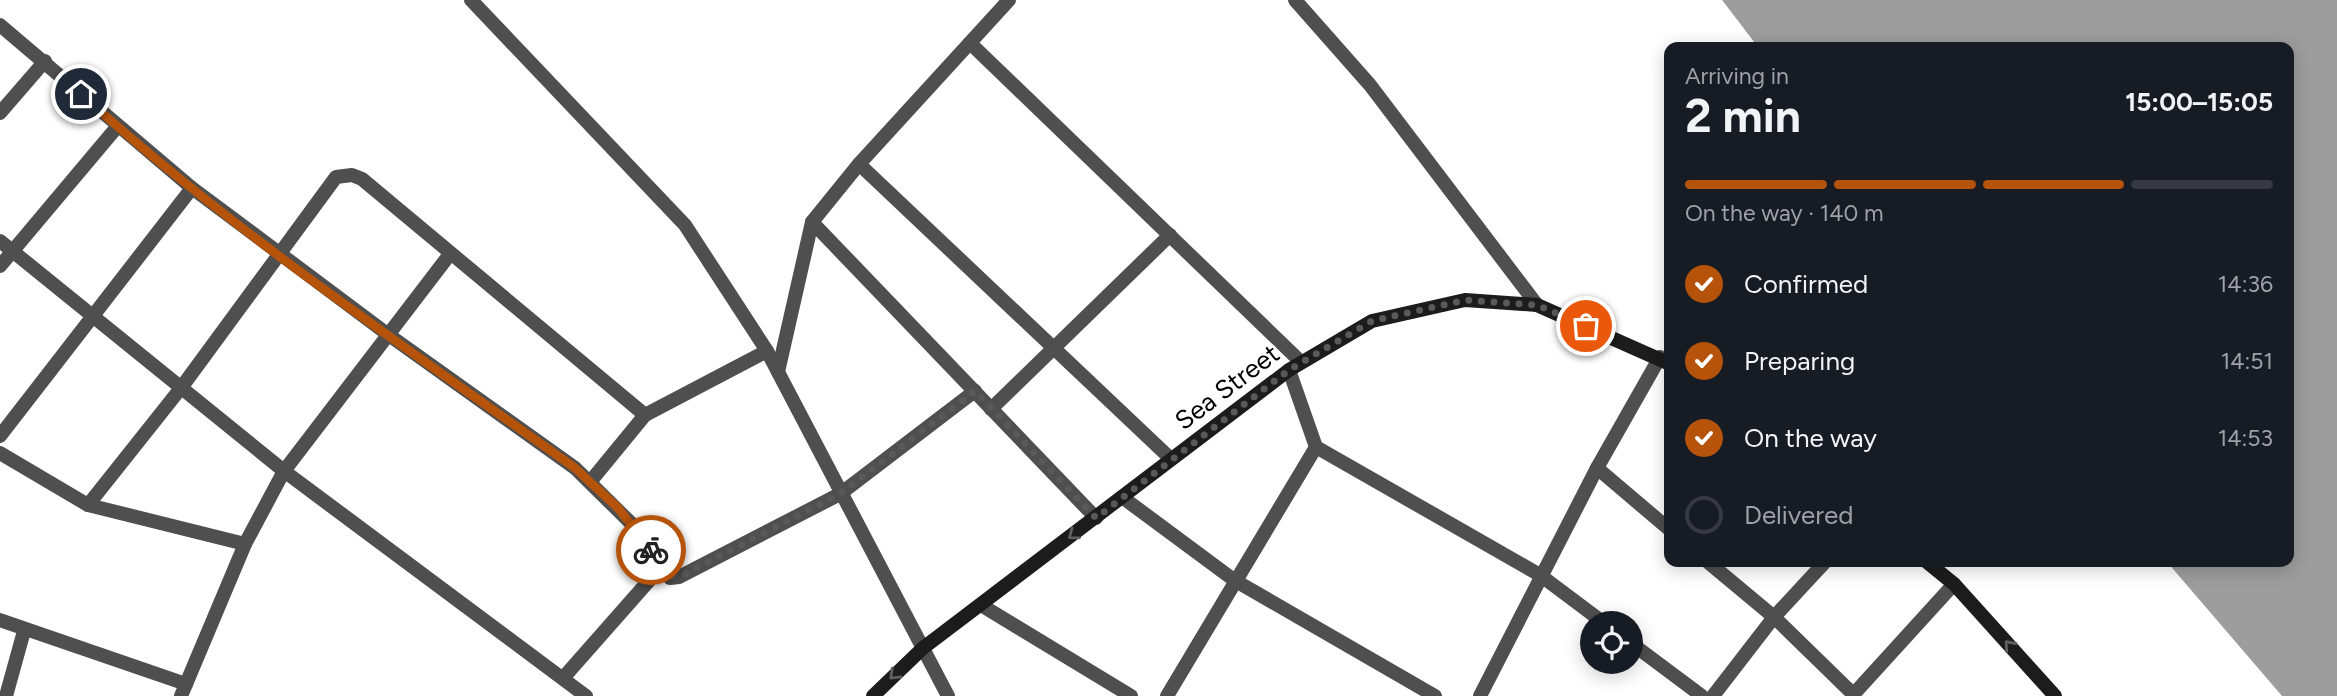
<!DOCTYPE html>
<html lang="en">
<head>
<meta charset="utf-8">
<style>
  body { margin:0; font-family:Figtree,sans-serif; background:#242831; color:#f1f3f6; height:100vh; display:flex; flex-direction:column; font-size:26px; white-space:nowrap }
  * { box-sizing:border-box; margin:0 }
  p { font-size:23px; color:#9ea1a6 }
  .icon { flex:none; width:38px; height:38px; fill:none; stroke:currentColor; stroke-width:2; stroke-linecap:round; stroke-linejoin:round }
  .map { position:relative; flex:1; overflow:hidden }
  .details { position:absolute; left:1664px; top:42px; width:630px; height:525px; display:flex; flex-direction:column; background:#171b24; border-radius:14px; box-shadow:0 4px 18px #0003 }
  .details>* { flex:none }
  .buttons { position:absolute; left:1580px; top:611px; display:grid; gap:14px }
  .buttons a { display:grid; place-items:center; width:63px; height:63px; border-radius:50%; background:#171b24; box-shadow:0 4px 18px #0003; font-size:35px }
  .pin { position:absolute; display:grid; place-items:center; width:60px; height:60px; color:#fff; margin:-30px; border:4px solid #fff; border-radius:50%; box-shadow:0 2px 7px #0007 }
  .courier { position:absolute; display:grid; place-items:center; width:70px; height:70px; margin:-35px; border:5px solid #b45309; border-radius:50%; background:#fff; color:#222; box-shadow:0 2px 9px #0007 }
  .overview em { font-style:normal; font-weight:700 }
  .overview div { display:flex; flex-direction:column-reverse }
  .overview { display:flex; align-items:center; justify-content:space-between; height:119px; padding:0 21px }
  h1 { font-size:46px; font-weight:700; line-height:52px }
  .bar { display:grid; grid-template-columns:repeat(4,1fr); gap:10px 7px; align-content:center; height:84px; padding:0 21px }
  .bar i { height:9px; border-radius:5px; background:#363941 }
  .bar .current { background:#b45309 }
  .bar p { grid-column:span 4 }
  ol { padding:0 21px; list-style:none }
  li { display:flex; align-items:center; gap:21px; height:77px }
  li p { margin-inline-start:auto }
  li .icon { padding:7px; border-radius:50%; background:#b45309; color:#fff; stroke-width:4 }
  li:last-child { color:#9ea1a6 }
  li i { width:38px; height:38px; border:4px solid #363941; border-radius:50% }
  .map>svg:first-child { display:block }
  .water { fill:#9d9d9d }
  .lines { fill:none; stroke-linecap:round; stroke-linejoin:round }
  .lane { stroke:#4f4f4f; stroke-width:14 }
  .street { stroke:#4f4f4f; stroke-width:14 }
  .secondary { stroke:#1c1c1c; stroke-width:14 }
  .oneway { stroke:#606060 }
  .done { stroke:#595959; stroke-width:7; stroke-dasharray:0 12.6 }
  .route { stroke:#b45309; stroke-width:9 }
  .labels { text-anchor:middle; stroke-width:5; stroke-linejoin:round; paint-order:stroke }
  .street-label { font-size:26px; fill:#000; stroke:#fff }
</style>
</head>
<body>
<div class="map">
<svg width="2337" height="696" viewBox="0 0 2337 696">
  <rect width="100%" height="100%" fill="#fff"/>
  <polygon class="water" points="1722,0 2337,0 2337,696 2282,696 2167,562 2289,562 2289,47 1758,47"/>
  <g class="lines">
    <polyline class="lane" points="471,0 685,225 767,351"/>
    <g class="street">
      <polyline points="1295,0 1370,85 1537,305"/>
      <polyline points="0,25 192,188 386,333 575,468 640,532 670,578 679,577 840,494 975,391"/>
      <polyline points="970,43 1301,362"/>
      <polyline points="0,113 45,61"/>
      <polyline points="859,164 1171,459"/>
      <polyline points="812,222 1096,518"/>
      <polyline points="0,241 284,471 586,696"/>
      <polyline points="0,266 117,127"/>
      <polyline points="1289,370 1316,447 1540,575 1604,623"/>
      <polyline points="778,372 812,222 859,164 1009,0"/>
      <polyline points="991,409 1170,235"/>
      <polyline points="0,436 192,188"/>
      <polyline points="0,453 88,505 181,388 336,177 352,175 362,179 645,415"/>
      <polyline points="1597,468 1670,530"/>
      <polyline points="590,482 645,415 767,351 948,696"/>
      <polyline points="1122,497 1234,580 1435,696"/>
      <polyline points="88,505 245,544"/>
      <polyline points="1708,562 1774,617 1853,694"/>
      <polyline points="981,605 1131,696"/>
      <polyline points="0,620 186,684"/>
      <polyline points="1631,643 1702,696"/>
      <polyline points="564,677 661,567"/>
      <polyline points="6,696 24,631"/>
      <polyline points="181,696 245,544 284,471 450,254"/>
      <polyline points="1167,696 1316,447"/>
      <polyline points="1480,696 1597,468 1660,357"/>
      <polyline points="1713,696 1774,617 1825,562"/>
      <polyline points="1852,696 1954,584"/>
    </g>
    <g class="secondary">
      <polyline points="1927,562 1954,584 2055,696"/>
      <polyline points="873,696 923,648 1289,370 1372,321 1465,300 1537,305 1670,364"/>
    </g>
  </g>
  <defs><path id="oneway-chevron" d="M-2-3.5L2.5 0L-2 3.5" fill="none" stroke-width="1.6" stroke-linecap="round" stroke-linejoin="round" transform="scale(1.75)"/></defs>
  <g class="oneway">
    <use href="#oneway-chevron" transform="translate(1073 535) rotate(143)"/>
    <use href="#oneway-chevron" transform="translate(2009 645) rotate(-132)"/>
    <use href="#oneway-chevron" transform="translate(894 675) rotate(136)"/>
  </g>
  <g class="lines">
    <polyline class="done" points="651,550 668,577 679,577 840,494 975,391 1096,518 1289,370 1372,321 1465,300 1537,305 1586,326"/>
    <path class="route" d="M81 94C234 233 407 348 575 468L618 508 651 550"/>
  </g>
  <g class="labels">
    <g class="street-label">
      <text transform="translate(1227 387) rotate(-37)" y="9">Sea Street</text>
    </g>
  </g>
</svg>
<div class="buttons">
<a><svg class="icon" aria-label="locate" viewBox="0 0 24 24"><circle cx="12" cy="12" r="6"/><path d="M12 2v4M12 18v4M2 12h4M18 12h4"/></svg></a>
</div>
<div class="pin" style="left:1586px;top:326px;background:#ea580c"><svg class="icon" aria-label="bag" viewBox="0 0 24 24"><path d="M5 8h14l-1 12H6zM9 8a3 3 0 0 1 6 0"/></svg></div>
<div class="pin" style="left:81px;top:94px;background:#1f2937"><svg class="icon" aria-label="home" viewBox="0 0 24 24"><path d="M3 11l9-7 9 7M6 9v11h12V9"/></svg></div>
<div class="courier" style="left:651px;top:550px"><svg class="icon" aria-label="bike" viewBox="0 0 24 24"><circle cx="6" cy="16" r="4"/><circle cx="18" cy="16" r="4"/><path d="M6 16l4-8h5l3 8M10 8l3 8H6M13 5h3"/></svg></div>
<section class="details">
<div class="overview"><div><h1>2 min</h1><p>Arriving in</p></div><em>15:00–15:05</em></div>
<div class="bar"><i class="current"></i><i class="current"></i><i class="current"></i><i></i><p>On the way · 140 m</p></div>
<ol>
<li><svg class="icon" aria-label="check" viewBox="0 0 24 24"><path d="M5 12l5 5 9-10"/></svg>Confirmed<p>14:36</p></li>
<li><svg class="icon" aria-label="check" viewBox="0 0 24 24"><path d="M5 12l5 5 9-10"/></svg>Preparing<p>14:51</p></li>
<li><svg class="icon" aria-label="check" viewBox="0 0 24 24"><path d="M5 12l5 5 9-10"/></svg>On the way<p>14:53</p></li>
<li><i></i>Delivered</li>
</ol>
</section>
</div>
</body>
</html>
